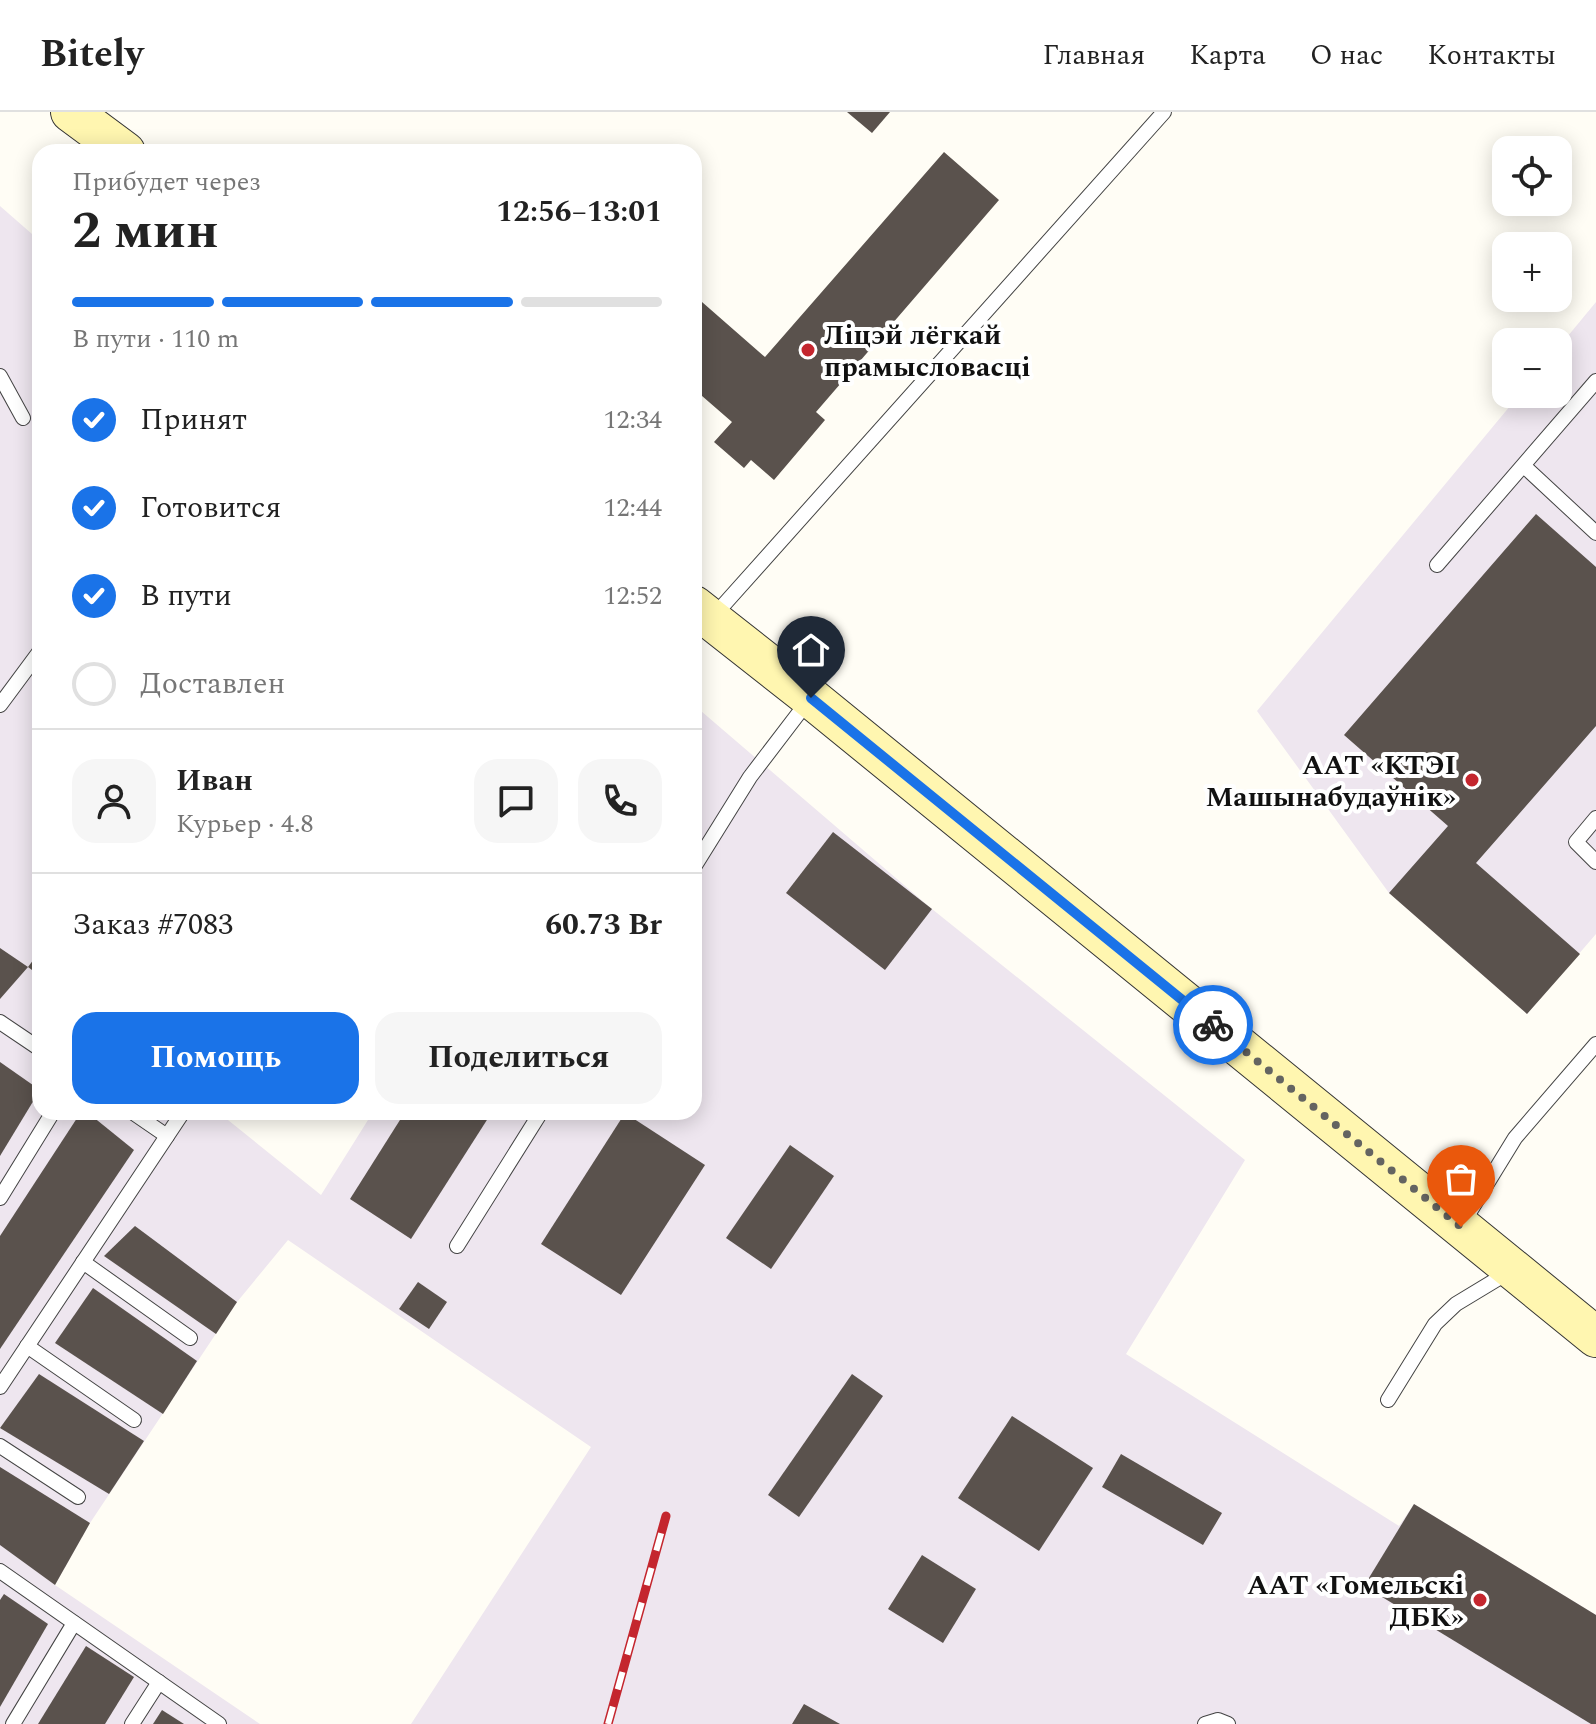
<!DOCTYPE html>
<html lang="ru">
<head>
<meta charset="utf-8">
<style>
  body { margin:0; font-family:Spectral,serif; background:#f6f6f6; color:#222; height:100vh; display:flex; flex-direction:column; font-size:30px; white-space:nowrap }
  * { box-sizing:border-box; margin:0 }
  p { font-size:26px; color:#767676 }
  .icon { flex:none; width:44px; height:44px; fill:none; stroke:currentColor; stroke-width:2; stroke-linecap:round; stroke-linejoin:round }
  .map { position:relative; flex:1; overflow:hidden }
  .details { position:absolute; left:32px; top:32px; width:670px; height:976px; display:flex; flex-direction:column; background:#fff; border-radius:24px; box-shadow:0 4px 20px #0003 }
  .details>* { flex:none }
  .fabs { position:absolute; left:1492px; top:24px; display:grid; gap:16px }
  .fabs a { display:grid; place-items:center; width:80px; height:80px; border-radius:16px; background:#fff; box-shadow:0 4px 20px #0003; font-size:40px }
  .pin { position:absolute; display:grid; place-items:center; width:68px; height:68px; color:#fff; margin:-82px -34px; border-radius:50% 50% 50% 0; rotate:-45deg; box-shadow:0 0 8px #0007 }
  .pin .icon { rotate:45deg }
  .courier { position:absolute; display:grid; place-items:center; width:80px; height:80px; margin:-40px; border:6px solid #1a73e8; border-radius:50%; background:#fff; color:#222; box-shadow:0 2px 10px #0007 }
  .head em { font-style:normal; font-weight:700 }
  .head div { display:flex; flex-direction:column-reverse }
  .head { display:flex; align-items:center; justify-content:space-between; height:136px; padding:0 40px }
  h1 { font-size:52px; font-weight:700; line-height:60px }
  .bar { display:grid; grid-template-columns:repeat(4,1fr); gap:12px 8px; align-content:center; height:96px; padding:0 40px }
  .bar i { height:10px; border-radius:6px; background:#e0e0e0 }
  .bar .on { background:#1a73e8 }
  .bar p { grid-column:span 4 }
  .line { display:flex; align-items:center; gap:20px; padding:0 40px; border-top:2px solid #e0e0e0 }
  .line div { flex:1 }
  .round { display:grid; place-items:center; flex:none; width:84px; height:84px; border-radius:24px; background:#f6f6f6 }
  ol { padding:0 40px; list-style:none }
  li { display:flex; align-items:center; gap:24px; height:88px }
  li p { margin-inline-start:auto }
  li .icon { padding:8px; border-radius:50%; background:#1a73e8; color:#fff; stroke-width:4 }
  li:last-child { color:#767676 }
  li i { width:44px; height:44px; border:4px solid #e0e0e0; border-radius:50% }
  .primary-button { display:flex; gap:16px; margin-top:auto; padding:16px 40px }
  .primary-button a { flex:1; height:92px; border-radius:24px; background:#1a73e8; color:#fff; font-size:32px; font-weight:700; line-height:92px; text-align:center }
  .primary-button a+a { background:#f6f6f6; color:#222 }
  header { display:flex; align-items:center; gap:48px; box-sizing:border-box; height:112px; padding:0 40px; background:#fff; border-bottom:2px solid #e0e0e0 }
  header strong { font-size:38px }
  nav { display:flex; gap:44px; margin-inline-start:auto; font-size:28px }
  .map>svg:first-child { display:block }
  .industrial { fill:#eee6ef }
  .building { fill:#5a524d }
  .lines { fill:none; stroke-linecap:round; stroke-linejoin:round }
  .lane-casing { stroke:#444; stroke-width:16 }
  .secondary-casing { stroke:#333; stroke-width:42 }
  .lane { stroke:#fff; stroke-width:14 }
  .secondary { stroke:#fff6b0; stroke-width:40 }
  .rail-casing { stroke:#c4262e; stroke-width:9 }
  .rail { stroke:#fff; stroke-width:6; stroke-dasharray:18; stroke-linecap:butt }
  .done { stroke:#646461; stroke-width:8; stroke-dasharray:0 14.4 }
  .route { stroke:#1a73e8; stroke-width:10 }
  .poi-dot { fill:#c4262e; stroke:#fff; stroke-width:3 }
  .labels { text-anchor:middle; stroke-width:8; stroke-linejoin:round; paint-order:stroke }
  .poi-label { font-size:28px; font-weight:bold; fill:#111; stroke:#fff; text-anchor:end }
</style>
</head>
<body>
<header>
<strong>Bitely</strong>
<nav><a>Главная</a><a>Карта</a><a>О нас</a><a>Контакты</a></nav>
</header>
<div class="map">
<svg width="1596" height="1612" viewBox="0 0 1596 1612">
  <rect width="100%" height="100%" fill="#fffdf5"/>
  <g class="industrial">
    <polygon points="0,94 40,129 40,1000 218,1000 321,1083 373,1000 694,1000 694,593 932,797 1245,1048 1126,1242 1399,1414 1414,1392 1596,1503 1596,1612 411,1612 591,1335 288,1128 237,1190 90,1411 55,1473 260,1612 0,1612"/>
    <polygon points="1596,190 1596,822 1527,902 1389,781 1257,599 1520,282 1558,282 1558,236"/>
  </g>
  <g class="building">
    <polygon points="847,0 890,0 872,21"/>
    <polygon points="944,40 999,88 816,300 825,308 774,368 751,348 744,356 714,330 732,310 694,277 694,183 765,245"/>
    <polygon points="1536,402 1596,455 1596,614 1476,751 1580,842 1527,902 1389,781 1448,714 1344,623"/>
    <polygon points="833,720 932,797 885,858 786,781"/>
    <polygon points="0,836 28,855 0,887"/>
    <polygon points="40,839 40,864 28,855"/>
    <polygon points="0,950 40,978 0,1044"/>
    <polygon points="81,1000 87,1000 134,1038 0,1237 0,1124"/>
    <polygon points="405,1000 492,1000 411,1127 350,1087"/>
    <polygon points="625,1001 705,1053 621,1183 541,1132"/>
    <polygon points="790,1033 834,1064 771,1157 726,1126"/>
    <polygon points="135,1114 237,1190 216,1222 104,1144"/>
    <polygon points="418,1170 447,1190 429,1217 399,1197"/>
    <polygon points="93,1176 197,1249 163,1302 55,1231"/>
    <polygon points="39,1262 144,1329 109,1382 0,1316"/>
    <polygon points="852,1262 883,1284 799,1405 768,1383"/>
    <polygon points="1012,1304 1093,1356 1039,1439 958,1386"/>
    <polygon points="1121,1342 1222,1401 1203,1433 1102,1375"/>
    <polygon points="0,1355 90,1411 55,1473 0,1433"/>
    <polygon points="1414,1392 1596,1503 1596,1612 1591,1612 1364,1474"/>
    <polygon points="922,1443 976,1477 943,1531 888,1497"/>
    <polygon points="4,1482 48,1512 0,1595 0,1488"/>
    <polygon points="86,1534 134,1565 105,1612 38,1612"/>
    <polygon points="804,1592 840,1612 792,1612"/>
    <polygon points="162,1598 184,1612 153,1612"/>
  </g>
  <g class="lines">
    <defs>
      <g id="lane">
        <polyline points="0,264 23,306"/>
        <polyline points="1524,354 1596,421"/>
        <polyline points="1437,453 1596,269"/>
        <polyline points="711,507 1164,0"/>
        <polyline points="0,593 40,539"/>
        <polyline points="1596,706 1576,730 1596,750"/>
        <polyline points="694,755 750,665 808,589"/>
        <polyline points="0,910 40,937"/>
        <polyline points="132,1000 167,1024"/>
        <polyline points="0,1086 53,1000"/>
        <polyline points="1461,1114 1515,1026 1596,932"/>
        <polyline points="457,1134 541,1000"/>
        <polyline points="83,1150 190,1226"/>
        <polyline points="27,1234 134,1308"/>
        <polyline points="0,1275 183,1000"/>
        <polyline points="1388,1288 1435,1212 1456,1192 1509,1160"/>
        <polyline points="0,1334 78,1385"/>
        <polyline points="0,1459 219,1612"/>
        <polyline points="13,1612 74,1511"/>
        <polyline points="132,1612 159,1570"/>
        <polyline points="1205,1612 1218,1608 1228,1612"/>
      </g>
      <g id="secondary">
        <polyline points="71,0 125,40"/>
        <polyline points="694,494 811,586 1596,1225"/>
      </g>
    </defs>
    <use href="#lane" class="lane-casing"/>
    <use href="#secondary" class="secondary-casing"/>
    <use href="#lane" class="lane"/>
    <use href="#secondary" class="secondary"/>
    <defs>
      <polyline id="rail" points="608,1612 666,1404"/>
    </defs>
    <use href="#rail" class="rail-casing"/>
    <use href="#rail" class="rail"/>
  </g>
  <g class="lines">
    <polyline class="done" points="1213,913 1461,1115"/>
    <polyline class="route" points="811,586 1213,913"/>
  </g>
  <g class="poi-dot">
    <circle cx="808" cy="238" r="8"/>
    <circle cx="1472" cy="668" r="8"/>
    <circle cx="1480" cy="1488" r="8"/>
  </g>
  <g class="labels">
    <g class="poi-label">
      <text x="824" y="232" text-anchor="start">Ліцэй лёгкай<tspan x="824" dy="32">прамысловасці</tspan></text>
      <text x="1456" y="662">ААТ «КТЭІ<tspan x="1456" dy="32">Машынабудаўнік»</tspan></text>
      <text x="1464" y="1482">ААТ «Гомельскі<tspan x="1464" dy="32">ДБК»</tspan></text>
    </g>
  </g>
</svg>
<div class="fabs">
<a><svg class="icon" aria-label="locate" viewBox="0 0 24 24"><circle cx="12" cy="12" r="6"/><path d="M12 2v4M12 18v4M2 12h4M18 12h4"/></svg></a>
<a>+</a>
<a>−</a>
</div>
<div class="pin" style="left:1461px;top:1115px;background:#ea580c"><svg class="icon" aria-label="bag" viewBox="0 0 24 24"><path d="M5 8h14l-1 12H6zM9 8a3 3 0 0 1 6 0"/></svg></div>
<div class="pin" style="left:811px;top:586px;background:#1f2937"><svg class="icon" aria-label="home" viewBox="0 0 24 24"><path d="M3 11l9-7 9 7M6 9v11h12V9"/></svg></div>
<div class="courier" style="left:1213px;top:913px"><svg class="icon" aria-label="bike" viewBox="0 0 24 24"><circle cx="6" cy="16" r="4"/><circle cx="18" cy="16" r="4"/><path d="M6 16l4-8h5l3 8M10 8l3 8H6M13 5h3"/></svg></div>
<section class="details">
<div class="head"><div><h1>2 мин</h1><p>Прибудет через</p></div><em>12:56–13:01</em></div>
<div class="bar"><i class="on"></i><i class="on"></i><i class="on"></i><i></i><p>В пути · 110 m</p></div>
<ol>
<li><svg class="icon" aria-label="check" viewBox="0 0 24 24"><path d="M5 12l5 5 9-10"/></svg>Принят<p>12:34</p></li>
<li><svg class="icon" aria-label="check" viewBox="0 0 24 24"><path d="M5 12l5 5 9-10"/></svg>Готовится<p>12:44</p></li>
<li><svg class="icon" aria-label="check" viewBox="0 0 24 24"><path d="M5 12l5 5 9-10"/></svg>В пути<p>12:52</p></li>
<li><i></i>Доставлен</li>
</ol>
<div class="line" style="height:144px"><a class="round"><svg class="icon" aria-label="person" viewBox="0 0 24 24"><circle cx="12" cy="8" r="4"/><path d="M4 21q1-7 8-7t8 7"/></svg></a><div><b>Иван</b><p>Курьер · 4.8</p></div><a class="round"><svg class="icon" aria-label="chat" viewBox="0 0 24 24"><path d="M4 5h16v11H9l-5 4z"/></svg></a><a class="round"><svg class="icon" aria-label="phone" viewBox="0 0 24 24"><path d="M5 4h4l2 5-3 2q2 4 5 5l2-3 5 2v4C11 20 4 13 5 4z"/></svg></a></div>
<div class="line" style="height:104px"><div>Заказ #7083</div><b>60.73 Br</b></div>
<div class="primary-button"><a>Помощь</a><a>Поделиться</a></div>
</section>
</div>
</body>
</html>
